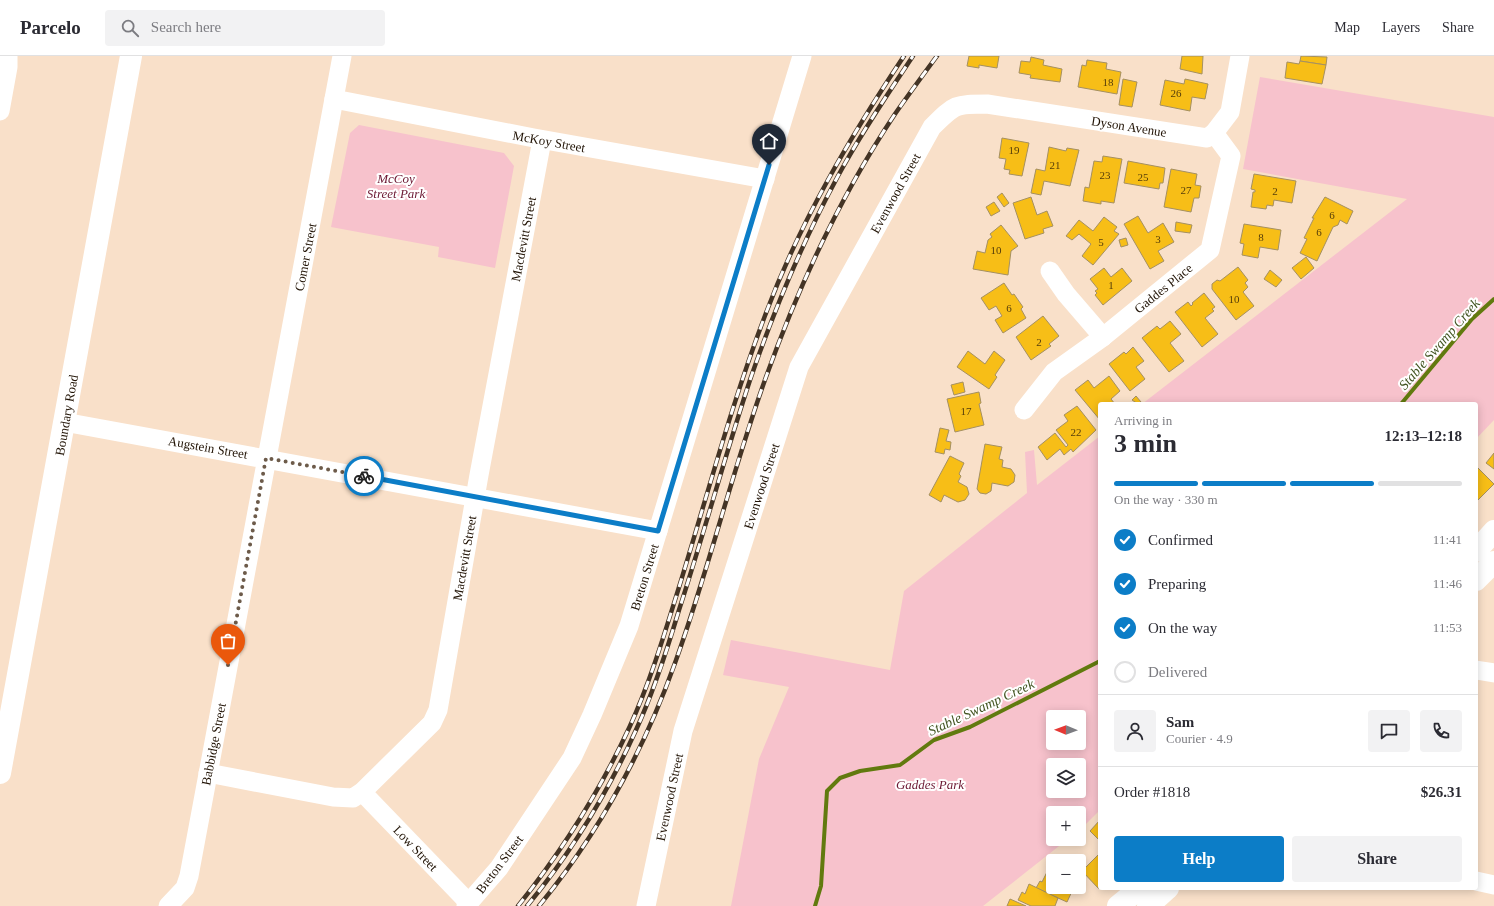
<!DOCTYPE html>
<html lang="en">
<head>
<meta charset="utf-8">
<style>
  body { margin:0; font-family:"Times New Roman",serif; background:#f2f2f3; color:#2b2b33; height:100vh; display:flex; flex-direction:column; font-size:15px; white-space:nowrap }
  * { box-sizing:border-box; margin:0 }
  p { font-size:13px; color:#7c7c81 }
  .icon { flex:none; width:22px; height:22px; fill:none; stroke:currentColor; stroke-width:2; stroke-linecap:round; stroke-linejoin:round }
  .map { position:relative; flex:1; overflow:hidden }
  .details { position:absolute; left:1098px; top:346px; width:380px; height:488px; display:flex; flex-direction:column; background:#fff; border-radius:4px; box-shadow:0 2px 10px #0003 }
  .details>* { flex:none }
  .needle { width:26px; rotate:271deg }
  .buttons { position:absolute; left:1046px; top:654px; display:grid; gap:8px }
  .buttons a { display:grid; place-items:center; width:40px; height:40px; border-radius:4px; background:#fff; box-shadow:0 2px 10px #0003; font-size:20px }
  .pin { position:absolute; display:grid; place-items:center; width:34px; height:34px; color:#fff; margin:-41px -17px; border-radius:50% 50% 50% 0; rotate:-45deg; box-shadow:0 0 4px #0007 }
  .pin .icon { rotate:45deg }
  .courier { position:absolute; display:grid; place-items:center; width:40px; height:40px; margin:-20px; border:3px solid #0c7dc7; border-radius:50%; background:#fff; color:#222; box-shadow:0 1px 5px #0007 }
  .headline em { font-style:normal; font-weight:700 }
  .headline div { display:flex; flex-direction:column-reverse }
  .headline { display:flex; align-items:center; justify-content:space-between; height:68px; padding:0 16px }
  h1 { font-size:26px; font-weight:700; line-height:30px }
  .bar { display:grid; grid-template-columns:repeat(4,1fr); gap:6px 4px; align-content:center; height:48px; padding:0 16px }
  .bar i { height:5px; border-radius:3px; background:#e1e1e2 }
  .bar .current { background:#0c7dc7 }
  .bar p { grid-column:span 4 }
  .line { display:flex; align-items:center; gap:10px; padding:0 16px; border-top:1px solid #e1e1e2 }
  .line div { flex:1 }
  .round { display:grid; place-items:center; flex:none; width:42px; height:42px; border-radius:4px; background:#f2f2f3 }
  ol { padding:0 16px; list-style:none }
  li { display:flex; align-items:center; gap:12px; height:44px }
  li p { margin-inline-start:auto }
  li .icon { padding:4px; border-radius:50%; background:#0c7dc7; color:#fff; stroke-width:4 }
  li:last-child { color:#7c7c81 }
  li i { width:22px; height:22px; border:2px solid #e1e1e2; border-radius:50% }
  .cta { display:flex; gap:8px; margin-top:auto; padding:8px 16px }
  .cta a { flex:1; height:46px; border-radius:4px; background:#0c7dc7; color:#fff; font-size:16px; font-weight:700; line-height:46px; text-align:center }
  .cta a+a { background:#f2f2f3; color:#2b2b33 }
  header { display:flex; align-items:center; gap:24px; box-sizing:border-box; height:56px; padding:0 20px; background:#fff; border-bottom:1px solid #e1e1e2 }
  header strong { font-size:19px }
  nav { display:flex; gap:22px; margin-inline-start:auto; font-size:14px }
  .search { width:280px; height:36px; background:#f2f2f3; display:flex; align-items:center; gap:10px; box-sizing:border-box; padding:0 14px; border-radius:4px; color:#7c7c81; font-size:15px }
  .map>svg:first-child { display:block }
  .park { fill:#f7c2cc; fill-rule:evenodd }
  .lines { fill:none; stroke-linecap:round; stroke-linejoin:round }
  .stream { stroke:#617a0e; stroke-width:4 }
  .building { fill:#f7be17; stroke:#a59061 }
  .minor { stroke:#fff; stroke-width:19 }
  .major { stroke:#fff; stroke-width:22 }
  .rail-casing { stroke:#443425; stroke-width:4.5 }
  .rail { stroke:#fff; stroke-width:3; stroke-dasharray:9; stroke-linecap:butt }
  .done { stroke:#6d5b4a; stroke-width:4; stroke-dasharray:0 7.2 }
  .route { stroke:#0c7dc7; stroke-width:5 }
  .labels { text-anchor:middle; stroke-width:4; stroke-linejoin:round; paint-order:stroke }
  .number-label { font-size:11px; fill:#563e0a }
  .street-label { font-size:13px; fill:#211305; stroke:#fff }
  .park-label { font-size:13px; font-style:italic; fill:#6c1833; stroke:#fff }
  .water-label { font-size:14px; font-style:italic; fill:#425421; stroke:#fff }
</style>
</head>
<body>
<header>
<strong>Parcelo</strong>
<div class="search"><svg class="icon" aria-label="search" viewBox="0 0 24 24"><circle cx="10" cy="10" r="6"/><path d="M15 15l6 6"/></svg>Search here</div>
<nav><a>Map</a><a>Layers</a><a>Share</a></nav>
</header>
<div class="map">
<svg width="1494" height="850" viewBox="0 0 1494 850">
  <rect width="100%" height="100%" fill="#f9e0c9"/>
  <g class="park">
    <polygon points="1260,21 1494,61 1494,364 1476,383 1476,348 1142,348 1407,143 1243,113"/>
    <polygon points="359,69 504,97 514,110 495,212 438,201 439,191 331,171 350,77"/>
    <path d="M1100 380V754L1079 775V757H1053V783H1068L983 850H731L759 703 789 631 723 619 731 584 890 614 904 535 1027 437 1025 396 1034 394 1037 429ZM1053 661H1079V687H1053ZM1053 709H1079V735H1053Z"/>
  </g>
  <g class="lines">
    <g class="stream">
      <polyline points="1401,348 1472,263 1494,243"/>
      <polyline points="815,850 821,830 827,735 840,722 860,715 900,709 934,684 970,671 1100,605"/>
    </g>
  </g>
  <g class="building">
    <polygon points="969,0 999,0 997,12 979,9 979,12 967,10"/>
    <polygon points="1182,0 1203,0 1202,18 1180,13"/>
    <polygon points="1301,0 1327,1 1326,9 1300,5"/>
    <polygon points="1031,1 1044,4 1043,9 1062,13 1060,26 1030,22 1031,19 1019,17 1021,5 1030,6"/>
    <polygon points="1087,4 1107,7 1106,13 1121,16 1117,38 1078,31 1082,9 1086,10"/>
    <polygon points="1300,5 1326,9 1322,28 1285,22 1287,6 1299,8"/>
    <polygon points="1123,23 1137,26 1132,51 1119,49"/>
    <polygon points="1185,23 1208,28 1205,43 1192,41 1190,55 1160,49 1165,24 1184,28"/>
    <polygon points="1002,82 1029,87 1022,120 1009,118 1010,114 1004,113 1006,103 999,102"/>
    <polygon points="1049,91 1066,95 1067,92 1079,94 1070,130 1044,125 1041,139 1031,137 1036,113 1045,115"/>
    <polygon points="1103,100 1122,103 1114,147 1101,145 1101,148 1083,145 1085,131 1089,132 1094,105 1102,106"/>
    <polygon points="1128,105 1165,112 1163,127 1160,127 1159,133 1124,127"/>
    <polygon points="1171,113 1197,118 1195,129 1201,130 1199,142 1194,142 1191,156 1164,151"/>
    <polygon points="1254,118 1296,125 1292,147 1274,144 1273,150 1267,149 1266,153 1251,151 1253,136 1255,136 1255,134 1251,133"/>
    <polygon points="1002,137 1009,147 1004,151 997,141"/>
    <polygon points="1031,141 1037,159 1047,155 1053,170 1043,173 1044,177 1025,183 1013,147"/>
    <polygon points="1325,141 1353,155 1347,168 1340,164 1338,169 1333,171 1317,205 1300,197 1307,183 1304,182 1314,162 1312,162"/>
    <polygon points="994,146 1000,155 991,160 986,151"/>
    <polygon points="1138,160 1148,177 1163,167 1174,186 1158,195 1164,205 1150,213 1124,168"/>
    <polygon points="1104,161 1117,171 1114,175 1119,178 1093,209 1082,200 1091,188 1079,178 1072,184 1066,180 1079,164 1093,175"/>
    <polygon points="1176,166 1192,169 1190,177 1175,175"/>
    <polygon points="1244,168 1281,174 1278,194 1260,191 1258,202 1242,199 1244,188 1240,187"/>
    <polygon points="1001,169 1018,190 1011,195 1008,219 973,213 977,195 985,197 988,184 992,181 990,178"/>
    <polygon points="1126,182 1128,189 1121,191 1119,184"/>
    <polygon points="1306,201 1314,212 1301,223 1292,212"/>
    <polygon points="1238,211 1248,224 1245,227 1248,231 1243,236 1254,250 1236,264 1212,233 1212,228 1217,224 1220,225"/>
    <polygon points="1104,212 1111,221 1122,212 1132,225 1103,249 1095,239 1097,237 1095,235 1098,233 1090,223"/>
    <polygon points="1270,214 1282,224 1276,231 1264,223"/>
    <polygon points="1004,227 1012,239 1014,238 1023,251 1021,253 1026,262 1003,277 995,264 1002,260 996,250 989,254 981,242"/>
    <polygon points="1204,237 1215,251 1212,253 1214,255 1205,262 1218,278 1202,291 1175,256 1188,246 1191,250 1193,248 1192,247"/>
    <polygon points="1043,260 1059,280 1049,288 1051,290 1031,304 1016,281"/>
    <polygon points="1170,265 1181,278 1170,287 1184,305 1169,316 1142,282 1157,270 1160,273"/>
    <polygon points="1133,291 1144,305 1136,311 1145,323 1130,335 1109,308 1124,296 1126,298"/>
    <polygon points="968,295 985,308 994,295 1005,304 995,319 997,321 989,333 957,311"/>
    <polygon points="1109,320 1120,335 1111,343 1115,348 1100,348 1100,364 1075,334 1088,324 1094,332"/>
    <polygon points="963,326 965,336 954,339 951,329"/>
    <polygon points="979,336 981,347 979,348 984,369 955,376 947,343"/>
    <polygon points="1136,340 1141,346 1138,348 1132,344"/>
    <polygon points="1077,350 1096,374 1073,396 1071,393 1064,399 1060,393 1047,404 1038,391 1055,377 1066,391 1068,389 1056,374 1068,365 1064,359"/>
    <polygon points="940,372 949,374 946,385 951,386 950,394 945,393 944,398 935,396"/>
    <polygon points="985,388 1002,391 999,403 1003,404 1002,411 1011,413 1015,419 1014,426 1008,430 992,427 991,435 986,438 980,437 977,433"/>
    <polygon points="1494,397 1494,413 1486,407"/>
    <polygon points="950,400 964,407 959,418 961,420 958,426 967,431 969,438 965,444 958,446 944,439 941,446 929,439"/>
    <polygon points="1478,412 1494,428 1476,446 1476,413"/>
    <polygon points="1100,764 1100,785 1090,775"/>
    <polygon points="1098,799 1100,801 1099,833 1082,815"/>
    <polygon points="1047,816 1053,819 1053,831 1074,831 1067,846 1036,832 1040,825 1042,826"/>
    <polygon points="1029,828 1058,842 1055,850 1031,850 1018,844 1022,836 1025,838"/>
    <polygon points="1010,843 1026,850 1007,850"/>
  </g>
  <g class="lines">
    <g class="minor">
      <polyline points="334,43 534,82 765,123"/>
      <polyline points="0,55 8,11 8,0"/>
      <polyline points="1050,215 1066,238 1103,281"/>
      <polyline points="1024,354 1054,316 1103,281 1210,194 1231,100 1214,77"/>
      <polyline points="64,366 658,475"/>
      <polyline points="1476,614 1494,617"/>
      <polyline points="208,717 333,741 353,742 362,736 432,667 438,654 479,419 542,84"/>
      <polyline points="362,736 469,847"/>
      <polyline points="1476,825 1494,829"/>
      <polyline points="168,850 185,832 189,820 342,0"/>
      <polyline points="466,850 499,812 572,702 592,659 629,570 802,0"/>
      <path d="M646 850 683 675 799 311 932 71C955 48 955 48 987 48L1207 82 1214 77 1230 56 1240 0"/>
    </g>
    <g class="major">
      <polyline points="1476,495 1494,475"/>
      <polyline points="1476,524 1494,506"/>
      <polyline points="0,717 131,0"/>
      <polyline points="1118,850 1140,832"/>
      <polyline points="1148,850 1168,832"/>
    </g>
    <defs>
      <g id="rail">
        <path d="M518 850C562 795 600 735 630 670 651 624 665 576 680 528 708 437 732 346 766 257 800 166 850 81 904 0"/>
        <path d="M527 850C571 797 608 736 636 674 654 635 667 594 679 554 704 477 725 400 750 324 774 254 803 185 838 120 860 79 887 39 913 0"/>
        <path d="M539 850C598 778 644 694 675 607 709 513 732 415 766 321 799 229 841 139 895 58 909 38 923 19 937 0"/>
      </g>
    </defs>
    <use href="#rail" class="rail-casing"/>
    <use href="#rail" class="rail"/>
  </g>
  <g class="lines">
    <polyline class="done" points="228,609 266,402 364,420"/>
    <polyline class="route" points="364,420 658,475 769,109"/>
  </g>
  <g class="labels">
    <g class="number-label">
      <text x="1108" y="30">18</text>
      <text x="1176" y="41">26</text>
      <text x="1014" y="98">19</text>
      <text x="1055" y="113">21</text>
      <text x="1105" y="123">23</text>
      <text x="1143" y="125">25</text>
      <text x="1186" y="138">27</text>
      <text x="1275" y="139">2</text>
      <text x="1332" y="163">6</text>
      <text x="1319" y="180">6</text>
      <text x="1261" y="185">8</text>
      <text x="1158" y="187">3</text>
      <text x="1101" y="190">5</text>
      <text x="996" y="198">10</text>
      <text x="1111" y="233">1</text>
      <text x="1234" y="247">10</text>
      <text x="1009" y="256">6</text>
      <text x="1039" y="290">2</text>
      <text x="966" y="359">17</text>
      <text x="1076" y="380">22</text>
    </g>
    <g class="street-label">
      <text transform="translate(1129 70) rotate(9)" y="5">Dyson Avenue</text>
      <text transform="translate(549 85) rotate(10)" y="5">McKoy Street</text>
      <text transform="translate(895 137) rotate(-61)" y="5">Evenwood Street</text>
      <text transform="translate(523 183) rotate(-79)" y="5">Macdevitt Street</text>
      <text transform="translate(305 201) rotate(-79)" y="5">Comer Street</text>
      <text transform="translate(1163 232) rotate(-39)" y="5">Gaddes Place</text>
      <text transform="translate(66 359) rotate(-80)" y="5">Boundary Road</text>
      <text transform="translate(208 391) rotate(10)" y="5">Augstein Street</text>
      <text transform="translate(761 430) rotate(-72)" y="5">Evenwood Street</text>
      <text transform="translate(464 502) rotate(-80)" y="5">Macdevitt Street</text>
      <text transform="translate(644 521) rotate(-73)" y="5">Breton Street</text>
      <text transform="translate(213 688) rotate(-79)" y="5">Babbidge Street</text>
      <text transform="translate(669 741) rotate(-78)" y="5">Evenwood Street</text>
      <text transform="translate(416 792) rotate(46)" y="5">Low Street</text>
      <text transform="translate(499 808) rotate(-53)" y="5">Breton Street</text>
    </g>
    <g class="park-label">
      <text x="396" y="127">McCoy<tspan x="396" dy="15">Street Park</tspan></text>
      <text x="930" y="733">Gaddes Park</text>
    </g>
    <g class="water-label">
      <text transform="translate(1439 288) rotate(-49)" y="5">Stable Swamp Creek</text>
      <text transform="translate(981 651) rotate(-25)" y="5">Stable Swamp Creek</text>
    </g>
  </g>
</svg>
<div class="buttons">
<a><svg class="needle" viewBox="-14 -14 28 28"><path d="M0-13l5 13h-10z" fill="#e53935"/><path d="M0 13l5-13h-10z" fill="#7c7c81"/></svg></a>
<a><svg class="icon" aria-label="layers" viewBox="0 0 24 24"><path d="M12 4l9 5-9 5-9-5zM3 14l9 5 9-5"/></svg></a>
<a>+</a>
<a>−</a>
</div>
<div class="pin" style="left:228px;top:609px;background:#ea580c"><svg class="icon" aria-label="bag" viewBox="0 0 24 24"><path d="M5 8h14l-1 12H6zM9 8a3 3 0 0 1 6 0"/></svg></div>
<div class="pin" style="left:769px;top:109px;background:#1f2937"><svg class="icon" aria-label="home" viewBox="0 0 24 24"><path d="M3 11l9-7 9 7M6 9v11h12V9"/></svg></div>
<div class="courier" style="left:364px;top:420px"><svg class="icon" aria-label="bike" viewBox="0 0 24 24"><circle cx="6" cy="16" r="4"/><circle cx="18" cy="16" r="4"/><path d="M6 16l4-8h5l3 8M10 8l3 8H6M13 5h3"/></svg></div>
<section class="details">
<div class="headline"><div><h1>3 min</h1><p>Arriving in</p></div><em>12:13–12:18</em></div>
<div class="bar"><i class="current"></i><i class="current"></i><i class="current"></i><i></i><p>On the way · 330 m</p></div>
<ol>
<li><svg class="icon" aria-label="check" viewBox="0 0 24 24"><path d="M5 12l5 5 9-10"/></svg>Confirmed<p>11:41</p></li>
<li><svg class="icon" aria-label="check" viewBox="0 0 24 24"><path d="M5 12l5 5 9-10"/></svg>Preparing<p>11:46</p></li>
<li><svg class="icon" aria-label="check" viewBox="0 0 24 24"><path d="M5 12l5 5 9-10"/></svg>On the way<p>11:53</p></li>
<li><i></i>Delivered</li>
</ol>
<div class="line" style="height:72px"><a class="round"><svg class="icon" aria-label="person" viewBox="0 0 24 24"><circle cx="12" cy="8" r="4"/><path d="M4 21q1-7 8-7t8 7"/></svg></a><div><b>Sam</b><p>Courier · 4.9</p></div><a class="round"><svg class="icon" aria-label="chat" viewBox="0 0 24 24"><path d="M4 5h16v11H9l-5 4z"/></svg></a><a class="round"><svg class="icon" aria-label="phone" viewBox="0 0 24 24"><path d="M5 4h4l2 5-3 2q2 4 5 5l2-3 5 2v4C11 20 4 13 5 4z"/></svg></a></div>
<div class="line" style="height:52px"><div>Order #1818</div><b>$26.31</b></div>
<div class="cta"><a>Help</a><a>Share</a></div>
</section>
</div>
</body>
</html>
